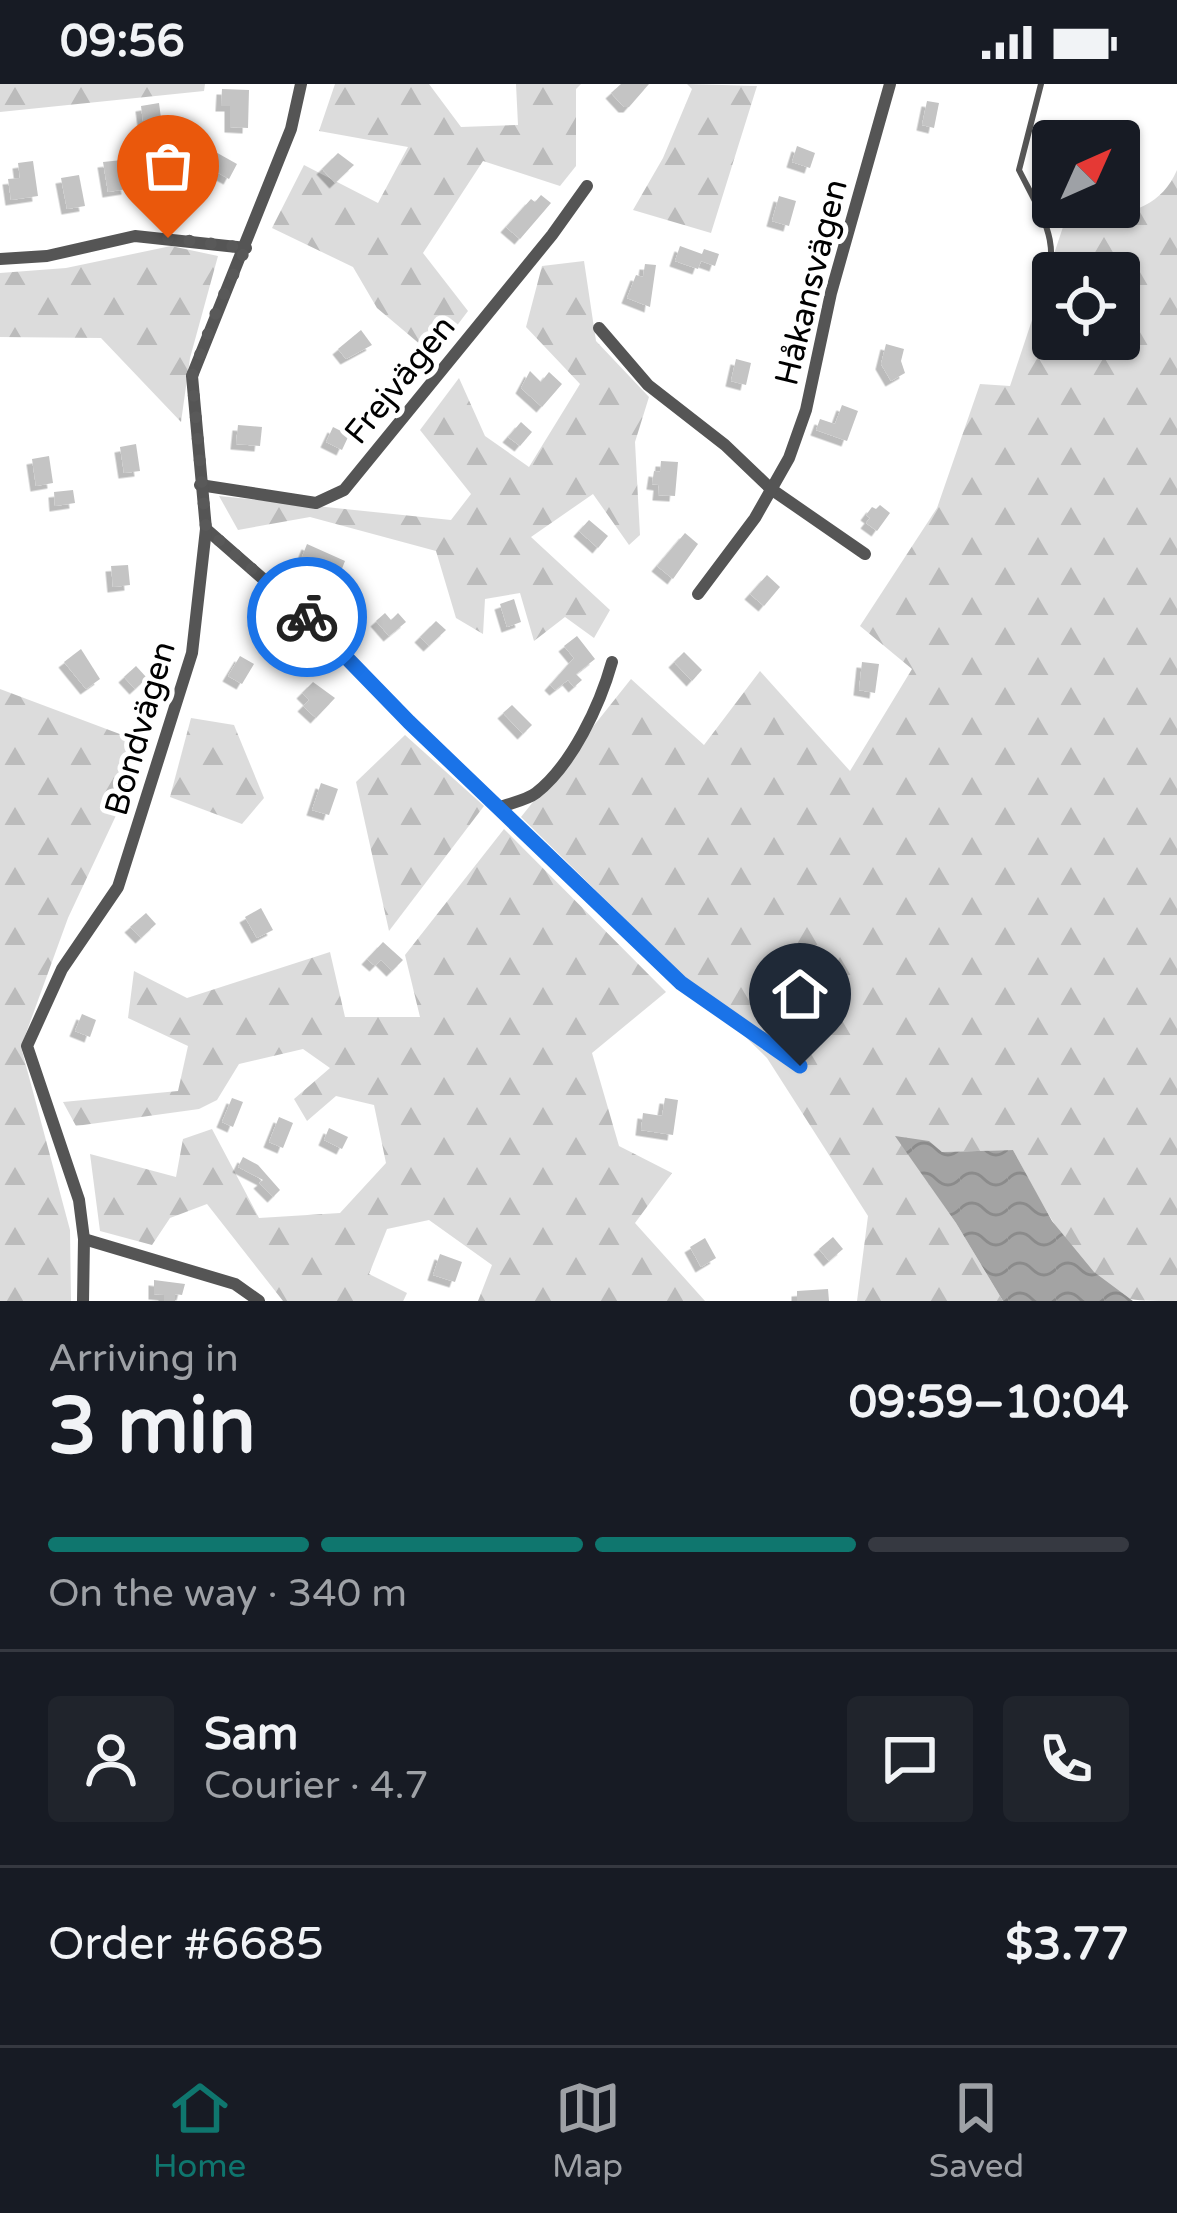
<!DOCTYPE html>
<html lang="en">
<head>
<meta charset="utf-8">
<style>
  body { margin:0; font-family:"Varela Round",sans-serif; background:#20242c; color:#f1f3f6; height:100vh; display:flex; flex-direction:column; font-size:45px; white-space:nowrap }
  * { box-sizing:border-box; margin:0 }
  p { font-size:39px; color:#9ea1a6 }
  .icon { flex:none; width:66px; height:66px; fill:none; stroke:currentColor; stroke-width:2; stroke-linecap:round; stroke-linejoin:round }
  .map { position:relative; height:1217px; overflow:hidden }
  .drawer { display:flex; flex-direction:column; background:#171b24; flex:1 }
  .drawer>* { flex:none }
  .needle { width:78px; rotate:45deg }
  .buttons { position:absolute; left:1032px; top:36px; display:grid; gap:24px }
  .buttons a { display:grid; place-items:center; width:108px; height:108px; border-radius:12px; background:#171b24; box-shadow:0 3px 9px #0004; font-size:60px }
  .pin { position:absolute; display:grid; place-items:center; width:102px; height:102px; color:#fff; margin:-123px -51px; border-radius:50% 50% 50% 0; rotate:-45deg; box-shadow:0 0 12px #0007 }
  .pin .icon { rotate:45deg }
  .courier { position:absolute; display:grid; place-items:center; width:120px; height:120px; margin:-60px; border:9px solid #1a73e8; border-radius:50%; background:#fff; color:#222; box-shadow:0 3px 15px #0007 }
  .headline em { font-style:normal; font-weight:700 }
  .headline div { display:flex; flex-direction:column-reverse }
  .headline { display:flex; align-items:center; justify-content:space-between; height:204px; padding:0 48px }
  h1 { font-size:78px; font-weight:700; line-height:90px }
  .bar { display:grid; grid-template-columns:repeat(4,1fr); gap:18px 12px; align-content:center; height:144px; padding:0 48px }
  .bar i { height:15px; border-radius:9px; background:#363941 }
  .bar .current { background:#0f766e }
  .bar p { grid-column:span 4 }
  .line { display:flex; align-items:center; gap:30px; padding:0 48px; border-top:3px solid #363941 }
  .line div { flex:1 }
  .round { display:grid; place-items:center; flex:none; width:126px; height:126px; border-radius:12px; background:#20242c }
  .status { display:flex; justify-content:space-between; align-items:center; height:84px; padding:0 60px; background:#171b24; direction:ltr }
  .status svg { height:33px; fill:currentColor }
  .tab-bar { display:flex; justify-content:space-around; align-items:center; height:168px; border-top:3px solid #363941; background:#171b24; font-size:33px; color:#9ea1a6 }
  .tab-bar a { display:grid; justify-items:center; gap:6px }
  .tab-bar .current { color:#0f766e }
  .map>svg:first-child { display:block }
  .forest { fill:url(#forest-firs); fill-rule:evenodd }
  .water { fill:url(#water-waves) }
  .building { fill:#c4c4c4; filter:url(#shadow) }
  .lines { fill:none; stroke-linecap:round; stroke-linejoin:round }
  .lane { stroke:#555; stroke-width:6 }
  .street { stroke:#555; stroke-width:12 }
  .done { stroke:#595959; stroke-width:12; stroke-dasharray:0 21.6 }
  .route { stroke:#1a73e8; stroke-width:15 }
  .labels { text-anchor:middle; stroke-width:10; stroke-linejoin:round; paint-order:stroke }
  .street-label { font-size:33px; fill:#000; stroke:#fff }
</style>
</head>
<body>
<div class="status"><b>09:56</b><svg viewBox="0 0 49 12"><path d="M0 12V9h3v3zM5 12V6h3v6zM10 12V3h3v9zM15 12V0h3v12zM26 1h20v11H26zM47 4h2v5h-2z"/></svg></div>
<div class="map">
<svg width="1177" height="1217" viewBox="0 0 1177 1217">
  <defs>
    <pattern id="forest-firs" width="22" height="20" patternUnits="userSpaceOnUse" patternTransform="scale(3)"><rect width="22" height="20" fill="#dcdcdc"/><path d="M5 1l3.5 6h-7zM16 11l3.5 6h-7z" fill="#bbb"/></pattern>
    <pattern id="water-waves" width="16" height="10" patternUnits="userSpaceOnUse" patternTransform="scale(3)"><rect width="16" height="10" fill="#a3a3a3"/><path d="M0 5q4-4 8 0t8 0" fill="none" stroke="#8b8b8b"/></pattern>
    <filter id="shadow"><feDropShadow dx="-5.5" dy="5.5" stdDeviation="0" flood-color="#0004"/></filter>
  </defs>
  <rect width="100%" height="100%" fill="#fff"/>
  <g class="forest">
    <polygon points="0,0 205,0 204,7 0,28"/>
    <polygon points="335,0 429,0 461,43 518,41 516,0 581,0 576,5 576,82 560,102 483,77 423,169 468,227 434,272 377,224 353,183 272,144 304,81 378,119 408,63 319,47"/>
    <polygon points="687,0 757,2 711,149 633,126 663,74 692,5"/>
    <path d="M1177 86V1217C1163 1217 1142 1217 1130 1215 1073 1188 1042 1118 1013 1066L942 1068 897 1053 956 1139 1003 1217H857L868 1132 767 974 521 733 631 595 704 661 760 587 850 687 912 585 860 542 937 424 980 300 1010 302 1068 128C1110 136 1158 131 1177 86ZM1053 189H1119V255H1053Z"/>
    <polygon points="171,162 218,172 190,274 181,338 101,254 0,253 0,189 66,184"/>
    <polygon points="584,177 596,257 649,313 635,358 640,451 629,461 593,410 531,453 610,526 594,554 565,533 534,557 520,509 485,515 483,550 456,534 436,467 310,433 238,446 219,412 451,436 471,410 420,346 459,294 485,352 529,383 580,300 526,243 542,182"/>
    <polygon points="0,605 149,661 68,834 21,963 70,1146 71,1217 0,1217"/>
    <polygon points="191,634 234,641 264,714 242,740 170,713"/>
    <polygon points="405,651 484,722 389,847 356,698"/>
    <polygon points="504,745 666,908 592,969 619,1062 672,1089 635,1139 705,1217 478,1217 492,1181 429,1136 387,1145 369,1190 407,1209 403,1217 283,1217 207,1120 170,1134 152,1161 100,1147 90,1070 176,1093 183,1055 212,1045 259,1134 340,1129 386,1079 374,1021 336,1012 307,1037 294,1015 330,984 303,965 239,980 217,1016 199,1025 76,1042 63,1018 178,1007 188,962 128,934 134,887 187,914 330,868 345,933 420,933 405,871"/>
  </g>
  <polygon class="water" points="895,1052 929,1057 942,1068 1013,1066 1052,1137 1094,1188 1133,1217 1003,1217 956,1139"/>
  <g class="building">
    <polygon points="621,0 649,0 629,23 624,23 611,9"/>
    <polygon points="222,5 249,6 248,44 230,43 230,22 221,22"/>
    <polygon points="927,17 939,19 934,44 922,41"/>
    <polygon points="159,19 161,34 143,37 141,22"/>
    <polygon points="797,62 815,69 810,84 792,78"/>
    <polygon points="212,66 237,80 229,95 204,81"/>
    <polygon points="179,67 183,96 157,100 153,71"/>
    <polygon points="338,69 354,81 335,99 322,85"/>
    <polygon points="122,76 127,105 108,108 103,78"/>
    <polygon points="33,77 38,112 11,116 8,95 20,94 18,79"/>
    <polygon points="79,91 85,122 67,125 61,94"/>
    <polygon points="541,111 551,119 520,155 506,143 531,115 535,118"/>
    <polygon points="779,112 796,117 789,142 772,137"/>
    <polygon points="680,162 702,170 704,165 719,170 715,182 701,177 698,185 675,177"/>
    <polygon points="645,180 656,181 650,223 627,214 636,191 643,193"/>
    <polygon points="361,246 372,261 346,275 338,265"/>
    <polygon points="886,260 904,265 901,277 905,289 891,297 881,280"/>
    <polygon points="736,275 751,279 746,301 731,297"/>
    <polygon points="530,287 541,298 549,288 562,300 542,323 521,304"/>
    <polygon points="842,321 858,327 847,357 816,346 820,335 835,340"/>
    <polygon points="521,338 532,348 520,362 508,353"/>
    <polygon points="238,341 262,343 260,362 236,360"/>
    <polygon points="333,343 349,351 342,366 326,358"/>
    <polygon points="136,360 140,387 124,389 120,363"/>
    <polygon points="49,372 53,399 36,402 32,375"/>
    <polygon points="661,377 678,378 675,412 658,411 659,401 652,400 654,387 660,388"/>
    <polygon points="73,406 75,419 55,422 54,408"/>
    <polygon points="880,421 890,429 877,447 866,439 870,434 866,431 872,423 876,425"/>
    <polygon points="589,436 608,452 598,464 579,447"/>
    <polygon points="685,449 698,460 673,495 657,482"/>
    <polygon points="307,460 345,477 334,505 322,500 324,494 298,483"/>
    <polygon points="128,481 130,501 113,503 111,482"/>
    <polygon points="767,491 780,503 764,522 750,510"/>
    <polygon points="514,515 521,538 507,543 500,520"/>
    <polygon points="385,529 391,536 398,529 406,538 389,552 376,537"/>
    <polygon points="436,537 446,546 429,562 420,553"/>
    <polygon points="577,552 595,575 576,590 582,596 574,603 568,596 555,606 550,601 574,574 564,562"/>
    <polygon points="81,565 100,595 86,605 64,578"/>
    <polygon points="684,568 702,586 692,597 674,578"/>
    <polygon points="240,572 254,580 242,600 228,592"/>
    <polygon points="862,578 879,580 875,609 859,606"/>
    <polygon points="136,582 147,594 135,605 124,593"/>
    <polygon points="313,598 335,614 316,634 303,622 309,616 302,609"/>
    <polygon points="512,621 532,641 523,650 503,629"/>
    <polygon points="321,699 338,705 329,731 312,726"/>
    <polygon points="261,824 273,846 257,854 245,833"/>
    <polygon points="146,829 156,840 141,854 130,843"/>
    <polygon points="383,858 403,876 392,887 381,876 375,882 367,875"/>
    <polygon points="82,930 96,936 90,953 75,947"/>
    <polygon points="232,1014 243,1018 233,1043 222,1038"/>
    <polygon points="665,1014 678,1016 673,1051 641,1046 643,1029 662,1032"/>
    <polygon points="279,1033 293,1039 283,1064 269,1058"/>
    <polygon points="329,1044 348,1053 342,1065 324,1056"/>
    <polygon points="243,1073 258,1081 280,1106 273,1113 259,1099 263,1096 238,1083"/>
    <polygon points="833,1153 843,1165 829,1177 819,1165"/>
    <polygon points="705,1154 716,1174 701,1183 690,1163"/>
    <polygon points="440,1170 462,1178 455,1198 433,1191"/>
    <polygon points="154,1196 185,1200 182,1211 175,1210 175,1217 164,1217 164,1211 154,1210"/>
    <polygon points="828,1205 829,1217 797,1217 797,1207"/>
  </g>
  <g class="lines">
    <path class="lane" d="M1041 0 1019 86C1047 141 1061 157 1044 219"/>
    <g class="street">
      <polyline points="0,175 47,172 135,152 246,164"/>
      <polyline points="599,244 648,301 725,361 771,405 865,470"/>
      <polyline points="200,401 316,419 344,406 552,151 587,102"/>
      <polyline points="206,445 318,543 409,638 681,899 801,982"/>
      <polyline points="698,510 755,434 789,374 806,326 831,209 890,0"/>
      <path d="M500 723C511 719 527 716 536 709 572 681 600 621 612 578"/>
      <polyline points="84,1155 235,1200 259,1217"/>
      <polyline points="83,1217 84,1155 79,1116 27,962 62,885 118,803 192,569 206,445 192,292 291,45 301,0"/>
    </g>
  </g>
  <g class="lines">
    <polyline class="done" points="168,154 246,164 218,223 192,292 206,445 307,533"/>
    <polyline class="route" points="307,533 409,638 681,899 800,982"/>
  </g>
  <g class="labels">
    <g class="street-label">
      <text transform="translate(810 198) rotate(-76)" y="12">Håkansvägen</text>
      <text transform="translate(399 295) rotate(-51)" y="12">Frejvägen</text>
      <text transform="translate(139 644) rotate(-74)" y="12">Bondvägen</text>
    </g>
  </g>
</svg>
<div class="buttons">
<a><svg class="needle" viewBox="-14 -14 28 28"><path d="M0-13l5 13h-10z" fill="#e53935"/><path d="M0 13l5-13h-10z" fill="#9ea1a6"/></svg></a>
<a><svg class="icon" aria-label="locate" viewBox="0 0 24 24"><circle cx="12" cy="12" r="6"/><path d="M12 2v4M12 18v4M2 12h4M18 12h4"/></svg></a>
</div>
<div class="pin" style="left:168px;top:154px;background:#ea580c"><svg class="icon" aria-label="bag" viewBox="0 0 24 24"><path d="M5 8h14l-1 12H6zM9 8a3 3 0 0 1 6 0"/></svg></div>
<div class="pin" style="left:800px;top:982px;background:#1f2937"><svg class="icon" aria-label="home" viewBox="0 0 24 24"><path d="M3 11l9-7 9 7M6 9v11h12V9"/></svg></div>
<div class="courier" style="left:307px;top:533px"><svg class="icon" aria-label="bike" viewBox="0 0 24 24"><circle cx="6" cy="16" r="4"/><circle cx="18" cy="16" r="4"/><path d="M6 16l4-8h5l3 8M10 8l3 8H6M13 5h3"/></svg></div>
</div>
<section class="drawer">
<div class="headline"><div><h1>3 min</h1><p>Arriving in</p></div><em>09:59–10:04</em></div>
<div class="bar"><i class="current"></i><i class="current"></i><i class="current"></i><i></i><p>On the way · 340 m</p></div>
<div class="line" style="height:216px"><a class="round"><svg class="icon" aria-label="person" viewBox="0 0 24 24"><circle cx="12" cy="8" r="4"/><path d="M4 21q1-7 8-7t8 7"/></svg></a><div><b>Sam</b><p>Courier · 4.7</p></div><a class="round"><svg class="icon" aria-label="chat" viewBox="0 0 24 24"><path d="M4 5h16v11H9l-5 4z"/></svg></a><a class="round"><svg class="icon" aria-label="phone" viewBox="0 0 24 24"><path d="M5 4h4l2 5-3 2q2 4 5 5l2-3 5 2v4C11 20 4 13 5 4z"/></svg></a></div>
<div class="line" style="height:156px"><div>Order #6685</div><b>$3.77</b></div>
</section>
<nav class="tab-bar">
<a class="current"><svg class="icon" aria-label="home" viewBox="0 0 24 24"><path d="M3 11l9-7 9 7M6 9v11h12V9"/></svg>Home</a>
<a><svg class="icon" aria-label="map" viewBox="0 0 24 24"><path d="M3 6l6-2 6 2 6-2v14l-6 2-6-2-6 2zM9 4v14M15 6v14"/></svg>Map</a>
<a><svg class="icon" aria-label="saved" viewBox="0 0 24 24"><path d="M7 4h10v16l-5-4-5 4z"/></svg>Saved</a>
</nav>
</body>
</html>
